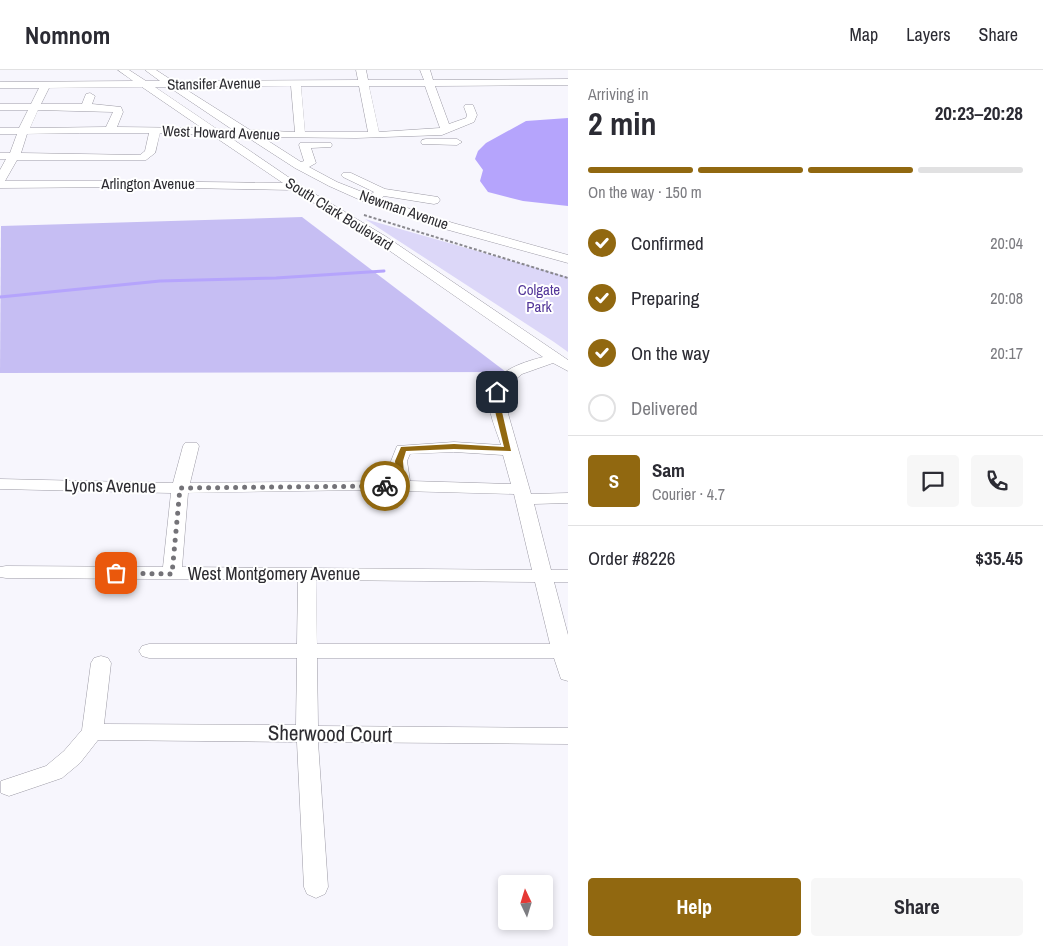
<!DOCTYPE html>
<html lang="en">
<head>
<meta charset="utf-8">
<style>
  body { margin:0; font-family:"Archivo Narrow",sans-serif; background:#f7f7f7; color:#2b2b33; height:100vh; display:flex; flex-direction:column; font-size:19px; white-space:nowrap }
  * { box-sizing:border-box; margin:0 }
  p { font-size:16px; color:#7c7c81 }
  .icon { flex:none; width:28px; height:28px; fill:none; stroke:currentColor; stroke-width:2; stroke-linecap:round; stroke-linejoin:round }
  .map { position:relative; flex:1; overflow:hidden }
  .sheet { display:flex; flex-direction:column; background:#fff; width:475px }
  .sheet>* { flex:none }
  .needle { width:32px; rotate:356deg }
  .buttons { position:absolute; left:498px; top:805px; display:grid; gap:10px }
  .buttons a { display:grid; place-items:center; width:55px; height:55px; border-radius:5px; background:#fff; box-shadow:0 2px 8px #0003; font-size:25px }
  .pin { position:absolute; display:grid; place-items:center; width:42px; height:42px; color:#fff; margin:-21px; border-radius:10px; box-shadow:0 2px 8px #0006 }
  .courier { position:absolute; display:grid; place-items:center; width:50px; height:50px; margin:-25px; border:4px solid #916810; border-radius:50%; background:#fff; color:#222; box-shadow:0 1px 6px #0007 }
  .overview em { font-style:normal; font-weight:700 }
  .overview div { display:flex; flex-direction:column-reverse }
  .overview { display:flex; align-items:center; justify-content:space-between; height:85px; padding:0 20px }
  h1 { font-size:32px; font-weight:700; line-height:38px }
  .bar { display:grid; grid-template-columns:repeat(4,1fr); gap:8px 5px; align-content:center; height:60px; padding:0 20px }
  .bar i { height:6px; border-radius:4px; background:#e1e1e2 }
  .bar .current { background:#916810 }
  .bar p { grid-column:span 4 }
  .line { display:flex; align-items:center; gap:12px; padding:0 20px; border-top:1px solid #e1e1e2 }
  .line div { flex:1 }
  .round { display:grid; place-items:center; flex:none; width:52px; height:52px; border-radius:5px; background:#f7f7f7 }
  ol { padding:0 20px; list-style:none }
  li { display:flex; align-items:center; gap:15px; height:55px }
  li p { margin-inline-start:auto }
  li .icon { padding:5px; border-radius:50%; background:#916810; color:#fff; stroke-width:4 }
  li:last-child { color:#7c7c81 }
  li i { width:28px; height:28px; border:2px solid #e1e1e2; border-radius:50% }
  .button { display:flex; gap:10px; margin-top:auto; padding:10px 20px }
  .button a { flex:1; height:58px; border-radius:5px; background:#916810; color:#fff; font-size:20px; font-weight:700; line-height:58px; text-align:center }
  .button a+a { background:#f7f7f7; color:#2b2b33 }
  header { display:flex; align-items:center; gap:30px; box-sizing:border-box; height:70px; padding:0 25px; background:#fff; border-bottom:1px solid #e1e1e2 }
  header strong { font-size:24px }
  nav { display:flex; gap:28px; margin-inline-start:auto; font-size:18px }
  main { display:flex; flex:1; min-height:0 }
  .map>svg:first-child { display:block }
  .green { fill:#dcd7f8 }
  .forest { fill:#c6bef3 }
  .water { fill:#b5a4fc }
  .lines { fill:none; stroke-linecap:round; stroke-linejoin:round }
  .stream { stroke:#b5a4fc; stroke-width:3 }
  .minor-casing { stroke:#9c9aa5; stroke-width:1 }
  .path-far1 { stroke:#89888e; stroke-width:1; stroke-dasharray:2.5 1; stroke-linecap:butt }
  .path { stroke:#89888e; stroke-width:2; stroke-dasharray:3 2; stroke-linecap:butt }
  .minor { fill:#fff; fill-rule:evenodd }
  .route { fill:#916810 }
  .done { stroke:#747378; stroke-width:5; stroke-dasharray:0 9 }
  .labels { text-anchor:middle; stroke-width:4; stroke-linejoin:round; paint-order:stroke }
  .far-street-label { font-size:15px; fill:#2d2c31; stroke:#fff }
  .far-park-label { font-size:15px; fill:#533699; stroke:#fff }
  .street-label { font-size:18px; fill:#2d2c31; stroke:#fff }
  .near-street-label { font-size:21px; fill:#2d2c31; stroke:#fff }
</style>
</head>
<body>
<header>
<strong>Nomnom</strong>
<nav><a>Map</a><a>Layers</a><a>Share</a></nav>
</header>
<main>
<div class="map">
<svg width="568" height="876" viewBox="0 0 568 876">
  <rect width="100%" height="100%" fill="#f7f6fd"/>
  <polygon class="green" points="365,149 568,207 568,282 554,272"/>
  <polygon class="forest" points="302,147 506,302 0,303 1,156"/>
  <polygon class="water" points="568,48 568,136 523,131 488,122 480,111 483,100 475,89 478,81 486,73 526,51"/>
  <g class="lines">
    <polyline class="stream" points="0,227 160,211 276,208 384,201"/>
    <defs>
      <g id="minor">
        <path d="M118 0H129L146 11H160L145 0H156L173 11 358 10 356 0H366L368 10H424L420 0H430L433 10 568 9V15L435 16 449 54 466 48 467 45 464 37 465 35H473L477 45 474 52 442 65 356 68 262 67 301 92 304 91 299 75 300 73H331L332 75 331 77 311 78 316 93 309 97 337 112 370 125 374 122 343 107 341 105 343 103H351L385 119 438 127 440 130 438 133 434 134 384 126 380 129 453 153 568 185V193L445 159 367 133 329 116 295 98 247 67 228 66 300 115 385 166 568 290V301L553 293 522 304 510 314 506 322 505 333 531 424 568 423V433L534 434 551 500H568V512H554L568 565V611L561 609 554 588H317L318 656 568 658V674L318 672 328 817 325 824 316 828 307 824 304 817 297 672 98 670 80 693 62 708 9 726 1 723V711L46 696 64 681 82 660 91 593 94 588 101 586 108 588 111 593 104 654 296 655 297 588H149L142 586 139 581 142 576 149 574H297L298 510 6 508 0 507V497L6 496 163 497 171 423 0 419V409L173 413 183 376 185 373H197L199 376 190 413 393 411 391 391 397 376 454 372 501 375C497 362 490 347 489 333 487 303 520 293 543 287L377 172 293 120 129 117 0 118V100L6 89H0V83H10L17 64H0V58H19L28 40H0V34H31L39 18H0V12L133 11ZM291 16 295 62 250 60 182 17ZM301 16H359L368 62H305ZM369 16H425L440 58 379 62ZM142 17 202 58 117 57 123 42 121 37 92 34 95 26 90 23 86 24 82 34H41L49 18ZM155 17H169L233 60 217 59ZM38 40 113 42 106 57 30 58ZM80 63H149L145 81 140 85 21 83 27 64ZM160 63 212 65 283 113 129 111H5L17 90H146L155 83ZM454 382 503 385 511 414 410 411 407 391 410 384ZM363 420 514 424 532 500 182 497 188 423ZM316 510 535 512 550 574H317Z"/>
        <polygon points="426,69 457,69 462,72 457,75 422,74 421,72 422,70"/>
      </g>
    </defs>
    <use href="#minor" class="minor-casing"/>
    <polyline class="path-far1" points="364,145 367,146"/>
    <polyline class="path" points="364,145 568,208"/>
    <use href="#minor" class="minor"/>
  </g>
  <polygon class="route" points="497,319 501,322 500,333 511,381 454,379 406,381 403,391 405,416 402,418 383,417 383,414 397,414 395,391 401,377 454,374 504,377 493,333 494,322"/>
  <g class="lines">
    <polyline class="done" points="116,503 172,504 180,418 385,416"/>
  </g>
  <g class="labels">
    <g class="far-street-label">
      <text transform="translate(214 14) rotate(-1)" y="5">Stansifer Avenue</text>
      <text transform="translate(221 63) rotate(2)" y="5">West Howard Avenue</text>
      <text x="148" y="119">Arlington Avenue</text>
      <text transform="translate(404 140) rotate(19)" y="5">Newman Avenue</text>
      <text transform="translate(339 144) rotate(32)" y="5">South Clark Boulevard</text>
    </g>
    <g class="far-park-label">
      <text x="539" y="225">Colgate<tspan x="539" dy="17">Park</tspan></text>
    </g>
    <g class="street-label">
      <text transform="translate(110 416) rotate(1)" y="6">Lyons Avenue</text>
      <text x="274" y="510">West Montgomery Avenue</text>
    </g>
    <g class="near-street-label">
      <text transform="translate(330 664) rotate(1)" y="7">Sherwood Court</text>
    </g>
  </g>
</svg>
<div class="buttons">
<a><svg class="needle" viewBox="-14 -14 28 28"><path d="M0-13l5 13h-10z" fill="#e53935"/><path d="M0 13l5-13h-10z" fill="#7c7c81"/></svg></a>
</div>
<div class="pin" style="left:116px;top:503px;background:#ea580c"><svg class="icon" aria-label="bag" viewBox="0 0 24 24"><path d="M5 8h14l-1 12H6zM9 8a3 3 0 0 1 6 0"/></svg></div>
<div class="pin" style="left:497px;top:322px;background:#1f2937"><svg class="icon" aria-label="home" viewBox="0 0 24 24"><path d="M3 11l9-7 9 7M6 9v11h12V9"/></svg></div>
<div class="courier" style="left:385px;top:416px"><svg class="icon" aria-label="bike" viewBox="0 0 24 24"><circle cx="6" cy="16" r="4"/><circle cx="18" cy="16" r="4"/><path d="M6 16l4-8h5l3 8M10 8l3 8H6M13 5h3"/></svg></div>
</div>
<section class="sheet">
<div class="overview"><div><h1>2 min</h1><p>Arriving in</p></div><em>20:23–20:28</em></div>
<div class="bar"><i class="current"></i><i class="current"></i><i class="current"></i><i></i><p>On the way · 150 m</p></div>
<ol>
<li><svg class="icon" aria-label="check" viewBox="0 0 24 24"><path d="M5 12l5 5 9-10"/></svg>Confirmed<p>20:04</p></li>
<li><svg class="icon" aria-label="check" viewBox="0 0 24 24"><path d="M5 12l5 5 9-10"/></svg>Preparing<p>20:08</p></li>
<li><svg class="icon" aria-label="check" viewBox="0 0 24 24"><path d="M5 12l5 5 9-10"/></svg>On the way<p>20:17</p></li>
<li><i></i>Delivered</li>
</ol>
<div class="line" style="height:90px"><b class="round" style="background:#916810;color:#fff">S</b><div><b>Sam</b><p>Courier · 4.7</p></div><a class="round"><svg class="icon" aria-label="chat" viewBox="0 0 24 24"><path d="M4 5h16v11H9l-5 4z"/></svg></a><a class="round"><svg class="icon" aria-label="phone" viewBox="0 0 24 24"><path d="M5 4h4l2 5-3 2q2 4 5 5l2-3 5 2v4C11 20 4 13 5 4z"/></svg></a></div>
<div class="line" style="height:65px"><div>Order #8226</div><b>$35.45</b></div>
<div class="button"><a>Help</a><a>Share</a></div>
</section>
</main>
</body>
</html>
